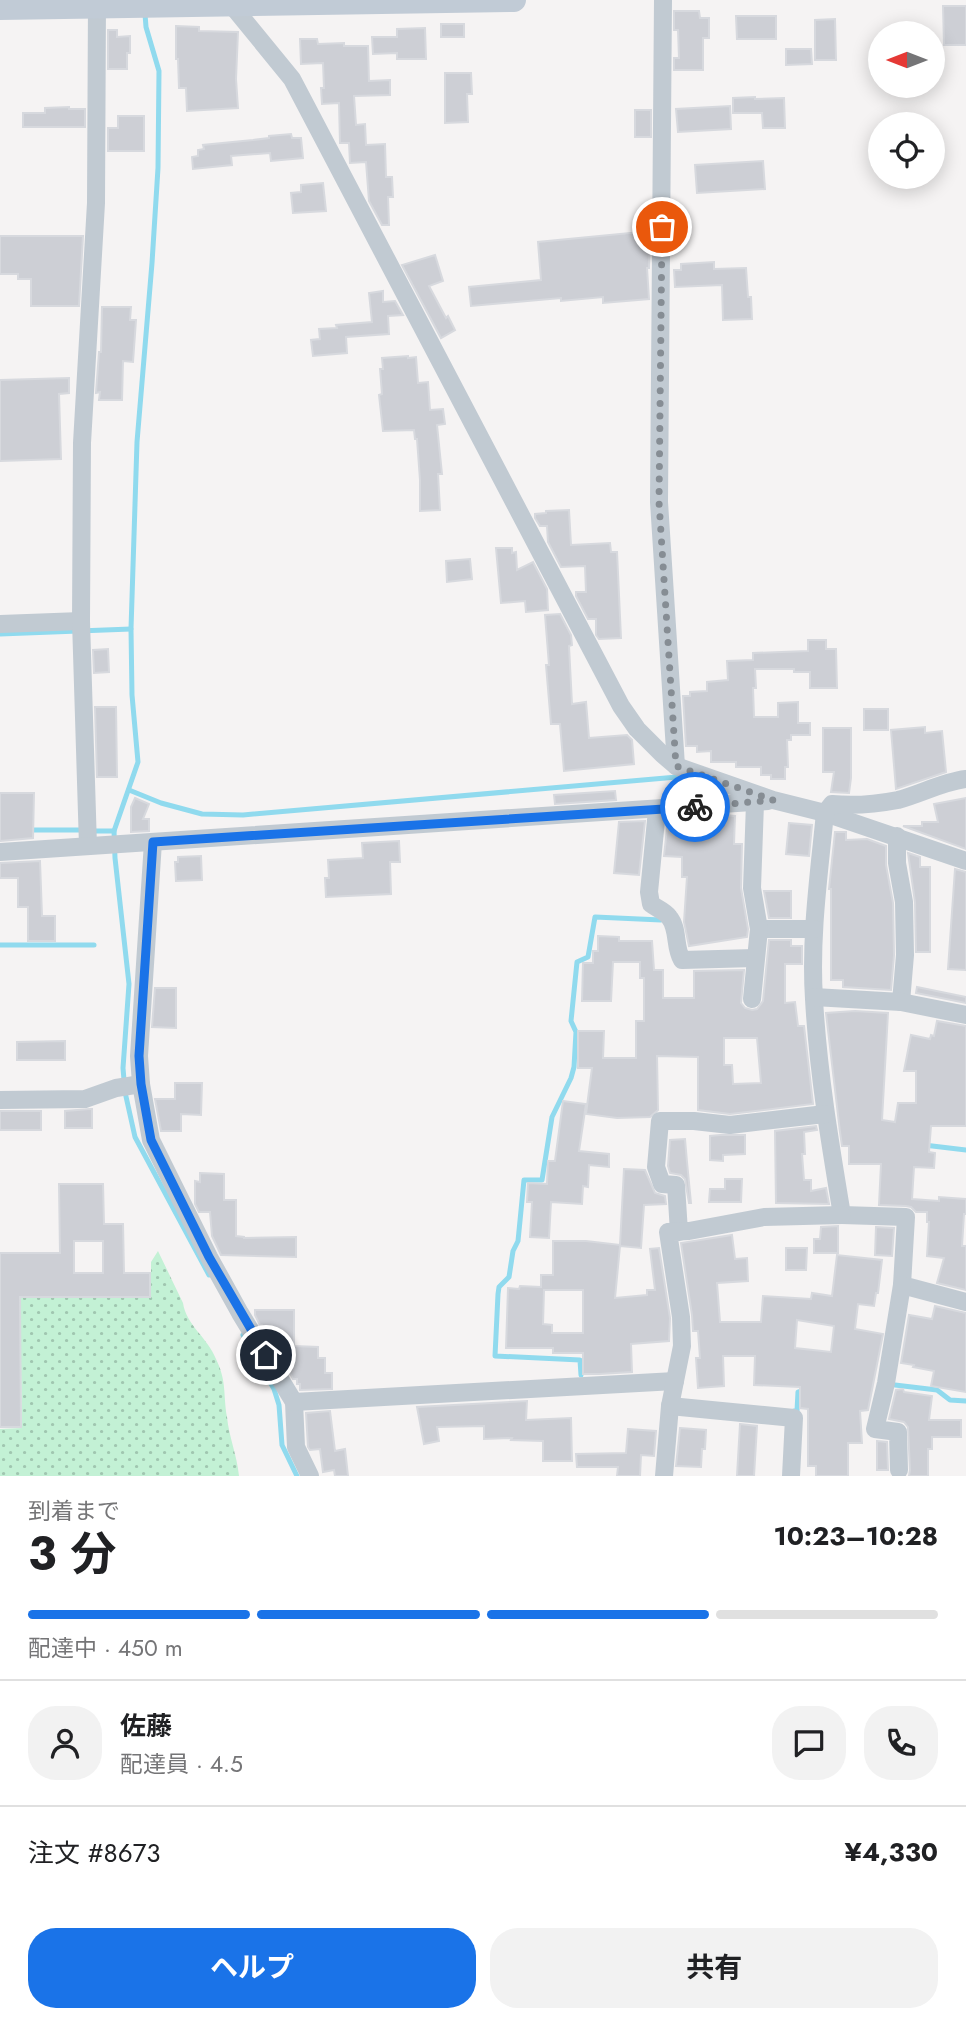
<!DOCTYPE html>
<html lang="ja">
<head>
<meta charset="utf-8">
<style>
  body { margin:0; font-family:Jost,"Noto Sans JP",sans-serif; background:#f2f2f2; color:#202124; height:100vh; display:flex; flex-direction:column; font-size:26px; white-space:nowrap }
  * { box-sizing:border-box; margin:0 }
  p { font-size:23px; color:#757577 }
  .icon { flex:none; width:38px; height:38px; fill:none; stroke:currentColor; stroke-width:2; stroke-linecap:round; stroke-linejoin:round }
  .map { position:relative; height:1476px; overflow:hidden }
  .details { display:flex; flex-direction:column; background:#fff; flex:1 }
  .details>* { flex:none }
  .needle { width:46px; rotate:270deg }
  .fabs { position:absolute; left:868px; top:21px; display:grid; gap:14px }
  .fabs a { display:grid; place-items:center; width:77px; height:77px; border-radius:50%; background:#fff; box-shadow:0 4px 18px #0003; font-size:35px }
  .pin { position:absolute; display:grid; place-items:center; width:60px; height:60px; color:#fff; margin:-30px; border:4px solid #fff; border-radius:50%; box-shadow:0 2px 7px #0007 }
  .courier { position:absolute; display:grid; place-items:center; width:70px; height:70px; margin:-35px; border:5px solid #1a73e8; border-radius:50%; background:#fff; color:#222; box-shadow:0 2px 9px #0007 }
  .summary em { font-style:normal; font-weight:700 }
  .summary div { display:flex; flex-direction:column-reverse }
  .summary { display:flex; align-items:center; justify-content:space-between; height:119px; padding:0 28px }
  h1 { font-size:46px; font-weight:700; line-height:52px }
  .bar { display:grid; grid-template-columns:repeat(4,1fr); gap:10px 7px; align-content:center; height:84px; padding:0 28px }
  .bar i { height:9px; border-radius:5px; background:#e0e0e0 }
  .bar .active { background:#1a73e8 }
  .bar p { grid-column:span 4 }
  .line { display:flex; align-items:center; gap:18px; padding:0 28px; border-top:2px solid #e0e0e0 }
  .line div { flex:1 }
  .round { display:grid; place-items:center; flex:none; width:74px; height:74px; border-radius:28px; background:#f2f2f2 }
  .cta { display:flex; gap:14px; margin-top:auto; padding:14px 28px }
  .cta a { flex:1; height:80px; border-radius:28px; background:#1a73e8; color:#fff; font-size:28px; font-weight:700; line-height:80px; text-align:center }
  .cta a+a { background:#f2f2f2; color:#202124 }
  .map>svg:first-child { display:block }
  .grass { fill:url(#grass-dots) }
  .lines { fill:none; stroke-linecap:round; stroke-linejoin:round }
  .stream { stroke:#90daee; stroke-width:5 }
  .building { fill:#cdcfd5; stroke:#d7d9de; stroke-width:2; fill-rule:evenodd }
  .street { stroke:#c1cad2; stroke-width:18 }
  .secondary { stroke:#c1cbd6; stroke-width:24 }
  .done { stroke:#868d94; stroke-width:7; stroke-dasharray:0 12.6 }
  .route { stroke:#1a73e8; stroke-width:9 }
</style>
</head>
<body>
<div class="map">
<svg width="966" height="1476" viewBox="0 0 966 1476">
  <defs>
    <pattern id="grass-dots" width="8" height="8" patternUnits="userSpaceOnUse" patternTransform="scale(1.75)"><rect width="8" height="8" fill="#c3f1d5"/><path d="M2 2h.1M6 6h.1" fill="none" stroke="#a0c6b0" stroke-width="1.8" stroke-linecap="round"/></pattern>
  </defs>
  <rect width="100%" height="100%" fill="#f5f3f3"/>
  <path class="grass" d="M158 1251 183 1303C186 1325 208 1338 216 1359 227 1382 223 1393 227 1417 229 1437 237 1455 239 1476H0V1429L22 1428 20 1297 40 1279V1298H151V1262Z"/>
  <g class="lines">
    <g class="stream">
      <polyline points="145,14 146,27 159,71 158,168 152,263 137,442 131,629 132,695 138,762 114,831 115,858 129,984 123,1068 125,1092 135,1137 209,1275"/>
      <polyline points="0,634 131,629"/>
      <polyline points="129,790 161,803 202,814 243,815 677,777"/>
      <polyline points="28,830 81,830"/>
      <polyline points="94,831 114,831"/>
      <polyline points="0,945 94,945"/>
      <polyline points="924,1145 966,1150"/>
      <polyline points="243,1335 274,1389 279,1405 282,1445 297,1476"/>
      <polyline points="581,1375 580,1360 495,1356 498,1294 499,1287 509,1277 513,1251 518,1241 524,1180 542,1180 552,1117 571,1078 574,1067 576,1032 571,1021 577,962 588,957 595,917 661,920"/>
      <polyline points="895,1385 937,1390 950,1400 966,1401"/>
      <polyline points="794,1411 797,1411 798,1392 807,1389"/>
    </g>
  </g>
  <g class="building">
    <polygon points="943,6 966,6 966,45 944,45"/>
    <polygon points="674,11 699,11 700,18 709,18 709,38 703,38 703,70 674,70 674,58 679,58 678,30 674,30"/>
    <polygon points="736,16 776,16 776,39 737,39"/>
    <polygon points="835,19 836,60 815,60 815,20"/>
    <rect x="441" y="24" width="23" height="13"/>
    <polygon points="176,26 199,27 199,31 238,32 236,79 238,108 187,111 186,88 179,88 178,59 176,59"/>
    <polygon points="425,28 426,59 397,59 397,53 373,54 372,37 397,37 397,29"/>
    <polygon points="108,30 117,30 117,37 130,36 130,53 127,53 127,69 108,69"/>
    <polygon points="300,39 317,39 318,44 344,43 344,46 368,46 369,81 390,80 390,95 354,96 356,125 365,124 366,145 385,144 386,177 392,177 393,197 388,197 389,225 382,225 369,201 366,162 350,163 349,143 340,143 339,103 322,104 321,88 324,88 323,63 301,64"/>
    <polygon points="786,49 811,49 812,64 786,65"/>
    <polygon points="445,73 471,73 472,94 467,94 468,122 445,123"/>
    <polygon points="755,97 755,99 784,98 785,128 763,128 762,113 733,113 733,98"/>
    <polygon points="730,106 731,129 678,132 676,109"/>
    <polygon points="69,107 69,109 85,109 85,127 23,127 23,113 45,113 45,108"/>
    <rect x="635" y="110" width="16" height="27"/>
    <polygon points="118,116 144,116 144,151 108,151 108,128 118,128"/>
    <polygon points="291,134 292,138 301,138 303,158 271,161 270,153 231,156 232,165 193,169 192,157 198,156 198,150 204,149 203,145 253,140 269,138 269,136"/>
    <polygon points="763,161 765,189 697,193 695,165"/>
    <polygon points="323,183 326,211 293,213 291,193 301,192 301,185"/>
    <polygon points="650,231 649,268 647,268 649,299 603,303 603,297 561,301 561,298 471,306 469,287 541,280 538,242"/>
    <polygon points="0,236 83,236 79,306 31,306 31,279 18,279 18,274 0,274"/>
    <polygon points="435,255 443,281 429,286 446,318 448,316 455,330 441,338 402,265"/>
    <polygon points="714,262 714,269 746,268 748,297 751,297 752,319 723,320 722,285 675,287 674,270 681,270 681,264"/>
    <polygon points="383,291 383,302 395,301 403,315 388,316 389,334 346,337 347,353 313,356 311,340 320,339 319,329 337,328 336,325 372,322 369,293"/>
    <polygon points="102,307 131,307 130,320 136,320 133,362 123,361 122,400 99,400 100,392 96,393 99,352 101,352"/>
    <polygon points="408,356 408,358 416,357 418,383 428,382 430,410 443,409 445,424 437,425 442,474 438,474 440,510 420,511 420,480 417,439 415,439 414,430 383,431 379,395 382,394 380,369 383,369 382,358"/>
    <polygon points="69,378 69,393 59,394 61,459 0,461 0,380"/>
    <polygon points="569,510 571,545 610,543 611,552 617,552 621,638 599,639 596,635 596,619 588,619 576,596 576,592 586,592 585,566 561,567 548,542 547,526 540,526 535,518 535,514 546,513 546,511"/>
    <polygon points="496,548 512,548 512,553 516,552 517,570 533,562 547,589 548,610 526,612 525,601 501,603"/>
    <polygon points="470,559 472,579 447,582 446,561"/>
    <polygon points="560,614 571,635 572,645 569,646 572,704 586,702 589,738 627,735 632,740 634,764 564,771 560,724 551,724 546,665 549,665 545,615"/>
    <polygon points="808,640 826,640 826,649 836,649 837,688 810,688 810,672 794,672 794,669 755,669 756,688 753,688 754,717 778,717 778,703 798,702 798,723 810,723 810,735 791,735 791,740 787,740 788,767 785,767 785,779 771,779 771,775 761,775 761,767 736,767 736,762 711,762 711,751 697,752 697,746 686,746 683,696 690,696 690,692 707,691 707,682 728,680 727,661 753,660 753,653 808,651"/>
    <polygon points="108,649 109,672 94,673 93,650"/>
    <polygon points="95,707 116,707 117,777 97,777"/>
    <rect x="864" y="709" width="24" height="21"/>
    <polygon points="925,727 925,733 942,731 946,772 896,789 891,730"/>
    <polygon points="823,728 851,728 851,778 849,793 831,792 834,772 823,772"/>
    <polygon points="615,791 616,800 555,804 554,795"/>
    <polygon points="0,793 34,793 33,838 0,841"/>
    <polygon points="135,798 149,804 143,819 149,819 149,831 131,832 131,807"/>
    <polygon points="966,798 966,849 903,826 922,826 922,822 938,822 934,804"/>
    <polygon points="723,815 735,816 734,844 742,844 741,888 748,929 747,937 689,946 684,922 687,877 682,877 682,857 664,856 668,819"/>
    <polygon points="645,821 639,875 614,873 619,822"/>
    <polygon points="789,823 812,825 809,856 786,854"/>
    <polygon points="835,832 846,832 846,840 867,839 886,846 886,865 893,903 894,955 891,990 843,987 843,980 831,980 831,889 829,889"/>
    <polygon points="399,841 400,862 390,862 391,894 326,897 325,878 329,878 328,860 363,858 362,843"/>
    <polygon points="908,853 920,857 920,867 930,867 930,952 916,952 915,902"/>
    <polygon points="201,856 202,880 176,881 175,862 178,862 178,857"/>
    <polygon points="40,861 42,916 55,916 55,941 28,941 28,907 18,907 18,878 0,878 0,863"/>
    <polygon points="955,869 966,872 966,970 948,969"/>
    <polygon points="764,891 791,891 791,918 769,918"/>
    <path d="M598 936 619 937V941H652L654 970H663V998H694V971L744 970 741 1003 745 1008 752 1010 757 1009 763 1001 769 940H791V946H802V964H785V1003L795 1002 798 1026H804L813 1104 730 1114 698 1110V1057L657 1056 658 1110 650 1117 617 1118 586 1114 592 1068H578V1031H604L603 1058H636V1021H644V978H640V962H613L611 1001H582L583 963H593V951H598ZM724 1038H757L761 1083 733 1084 732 1065H724Z"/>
    <polygon points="917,987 966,997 966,1003 916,993"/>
    <polygon points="155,988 176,988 176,1028 152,1027"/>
    <polygon points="855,1011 888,1013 882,1120 895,1122 898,1103 916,1103 916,1071 904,1071 911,1035 930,1039 931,1035 934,1036 937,1021 966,1026 966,1126 931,1126 929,1152 935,1153 934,1168 914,1167 912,1199 939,1201 939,1197 966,1199 966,1214 964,1214 962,1246 966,1246 966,1290 937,1283 944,1258 927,1256 929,1222 927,1222 927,1212 916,1212 911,1207 906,1206 879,1205 881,1164 849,1164 849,1146 842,1146 840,1132 826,1013"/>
    <polygon points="65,1041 65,1060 17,1060 17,1042"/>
    <polygon points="175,1083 202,1083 201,1115 181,1114 181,1131 161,1131 155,1099 175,1099"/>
    <polygon points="563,1101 586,1104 579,1151 609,1154 609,1167 589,1165 588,1187 583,1186 582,1204 551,1202 549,1238 530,1237 532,1202 527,1202 528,1183 547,1184 548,1161 555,1161"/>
    <polygon points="90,1109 92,1109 92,1128 65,1128 65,1111"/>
    <rect x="0" y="1111" width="41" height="19"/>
    <polygon points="816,1126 817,1130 804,1132 805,1154 802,1154 804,1180 811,1180 811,1191 826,1188 829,1204 776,1203 775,1131"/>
    <polygon points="720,1135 745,1135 745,1154 723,1155 723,1161 710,1160 710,1136"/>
    <polygon points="685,1139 687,1162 691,1203 689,1203 685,1179 681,1175 670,1173 668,1166 670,1140"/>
    <path d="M624 1169 645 1170 655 1193 665 1196 666 1204 644 1205 641 1248 620 1246 615 1298 647 1295V1290H655L650 1249 659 1248 670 1318 669 1341 631 1344 632 1372 599 1374H583V1353H553V1348H506L508 1288 519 1289 520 1286 541 1287V1275H553V1241H586L620 1245ZM544 1290H583V1333H552V1325L543 1324Z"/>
    <polygon points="200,1173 224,1174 224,1200 236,1200 236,1236 244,1237 244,1238 296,1237 296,1257 221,1255 212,1236 210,1212 199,1212 195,1204 195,1181 200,1182"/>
    <polygon points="725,1179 742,1179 741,1202 709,1202 710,1189 725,1189"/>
    <path d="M59 1184H103L104 1224H123L124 1273H150V1297H20L21 1427H0V1253H60ZM74 1241H103V1273H74Z"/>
    <polygon points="838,1226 838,1253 814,1253 814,1239 820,1239 821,1227"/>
    <polygon points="876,1227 894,1228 892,1256 875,1255"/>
    <path d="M732 1235 735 1259 747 1258 748 1281 717 1283 720 1322H761L763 1296 811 1299 812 1293 832 1296 837 1255 882 1260 878 1293H876L874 1306 858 1304 855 1329 883 1334 868 1410 860 1411 862 1443H848V1476H816V1466H808V1409L800 1408V1387L754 1385 755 1356H723L724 1386 698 1388 696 1358H700L698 1331H693L692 1315 681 1243ZM797 1320 834 1326 831 1352 795 1348Z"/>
    <polygon points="786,1248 807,1248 806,1270 786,1270"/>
    <polygon points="935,1306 966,1313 966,1392 931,1386 934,1371 913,1367 914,1365 901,1363 909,1315 932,1319"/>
    <polygon points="255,1310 294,1310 294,1346 318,1347 318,1358 325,1358 325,1373 332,1373 332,1389 300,1390 300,1384 297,1384 297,1379 293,1379 288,1369 288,1357 280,1357 269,1340 270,1335 267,1335 262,1325 260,1325 255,1315"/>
    <polygon points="903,1389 904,1392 932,1396 929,1420 961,1420 961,1437 932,1437 932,1449 928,1449 928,1476 909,1476 910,1470 908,1427 904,1422 889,1419 896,1390"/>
    <polygon points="527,1401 526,1420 571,1418 572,1461 543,1461 543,1441 511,1440 512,1438 484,1439 484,1426 437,1427 439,1441 424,1444 417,1407"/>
    <polygon points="330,1411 335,1451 345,1449 348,1476 335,1476 334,1470 323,1472 320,1449 310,1450 308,1447 306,1413"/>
    <polygon points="740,1424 757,1426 754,1476 737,1476"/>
    <polygon points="680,1428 706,1430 705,1449 702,1449 701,1467 676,1466"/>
    <polygon points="628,1429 656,1431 654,1456 641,1455 640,1476 617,1476 618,1467 577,1467 576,1454 626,1453"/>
    <polygon points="877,1441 887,1442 888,1470 877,1470"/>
  </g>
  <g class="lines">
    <g class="street">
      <polyline points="663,0 659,502 676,766"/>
      <polyline points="230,3 292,79 621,706 637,729 662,754 676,766 773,800 825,813 966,861"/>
      <polyline points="0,624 81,621"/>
      <path d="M966 779C942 782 921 794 898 800 877 804 853 806 832 804L825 813C819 874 810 937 814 999 818 1071 830 1143 842 1215L906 1217 902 1285 966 1302"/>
      <path d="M657 810 649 892 651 904C656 908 665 911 669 917 679 929 674 947 682 960L755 958"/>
      <polyline points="897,836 897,863 904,902 905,955 901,1002"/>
      <polyline points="153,842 139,1056 141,1084 151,1140 209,1257 240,1313 294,1402 296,1447 310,1476"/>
      <polyline points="88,846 81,621 82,443 96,203 97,0"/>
      <polyline points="0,852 768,801"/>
      <polyline points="759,929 814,929"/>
      <polyline points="814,997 901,1002 966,1015"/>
      <polyline points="752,999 759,929 752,888 755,803"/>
      <polyline points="0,1100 85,1099 116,1088 141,1084"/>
      <polyline points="679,1232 676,1185 662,1184 656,1167 660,1121 694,1121 730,1125 825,1114"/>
      <polyline points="294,1402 675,1381"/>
      <polyline points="899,1470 898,1432 875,1429 886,1383 902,1285"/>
      <polyline points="664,1476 670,1406"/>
      <polyline points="791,1476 794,1418 670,1406 682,1346 681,1317 668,1232 689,1231 764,1217 842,1215"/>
    </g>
    <polyline class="secondary" points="0,8 514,0"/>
  </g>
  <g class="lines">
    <polyline class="done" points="662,227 659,502 676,766 773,800 695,807"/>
    <polyline class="route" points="266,1355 209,1257 151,1140 141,1084 139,1056 153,842 695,807"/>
  </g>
</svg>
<div class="fabs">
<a><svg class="needle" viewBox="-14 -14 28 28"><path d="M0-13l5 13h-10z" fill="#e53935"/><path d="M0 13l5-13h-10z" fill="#757577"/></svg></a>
<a><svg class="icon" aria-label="locate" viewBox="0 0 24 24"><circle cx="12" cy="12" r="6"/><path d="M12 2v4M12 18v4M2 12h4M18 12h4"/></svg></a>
</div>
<div class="pin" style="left:662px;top:227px;background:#ea580c"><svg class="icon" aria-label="bag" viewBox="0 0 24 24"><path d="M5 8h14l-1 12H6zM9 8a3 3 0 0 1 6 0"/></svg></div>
<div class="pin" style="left:266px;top:1355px;background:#1f2937"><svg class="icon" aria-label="home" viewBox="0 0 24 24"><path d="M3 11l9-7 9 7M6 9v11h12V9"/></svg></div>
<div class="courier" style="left:695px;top:807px"><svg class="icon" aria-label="bike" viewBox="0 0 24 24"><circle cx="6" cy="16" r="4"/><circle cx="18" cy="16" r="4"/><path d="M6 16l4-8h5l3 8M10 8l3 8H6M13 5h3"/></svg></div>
</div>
<section class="details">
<div class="summary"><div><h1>3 分</h1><p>到着まで</p></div><em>10:23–10:28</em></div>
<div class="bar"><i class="active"></i><i class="active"></i><i class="active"></i><i></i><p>配達中 · 450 m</p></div>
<div class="line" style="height:126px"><a class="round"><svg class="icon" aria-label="person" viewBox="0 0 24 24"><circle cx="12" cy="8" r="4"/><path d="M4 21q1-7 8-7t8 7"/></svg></a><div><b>佐藤</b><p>配達員 · 4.5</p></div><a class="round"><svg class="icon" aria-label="chat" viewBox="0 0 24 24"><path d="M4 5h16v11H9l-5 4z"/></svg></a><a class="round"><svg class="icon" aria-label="phone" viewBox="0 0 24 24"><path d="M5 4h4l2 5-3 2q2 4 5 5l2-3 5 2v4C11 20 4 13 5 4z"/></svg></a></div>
<div class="line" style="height:91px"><div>注文 #8673</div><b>¥4,330</b></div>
<div class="cta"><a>ヘルプ</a><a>共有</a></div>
</section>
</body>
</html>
